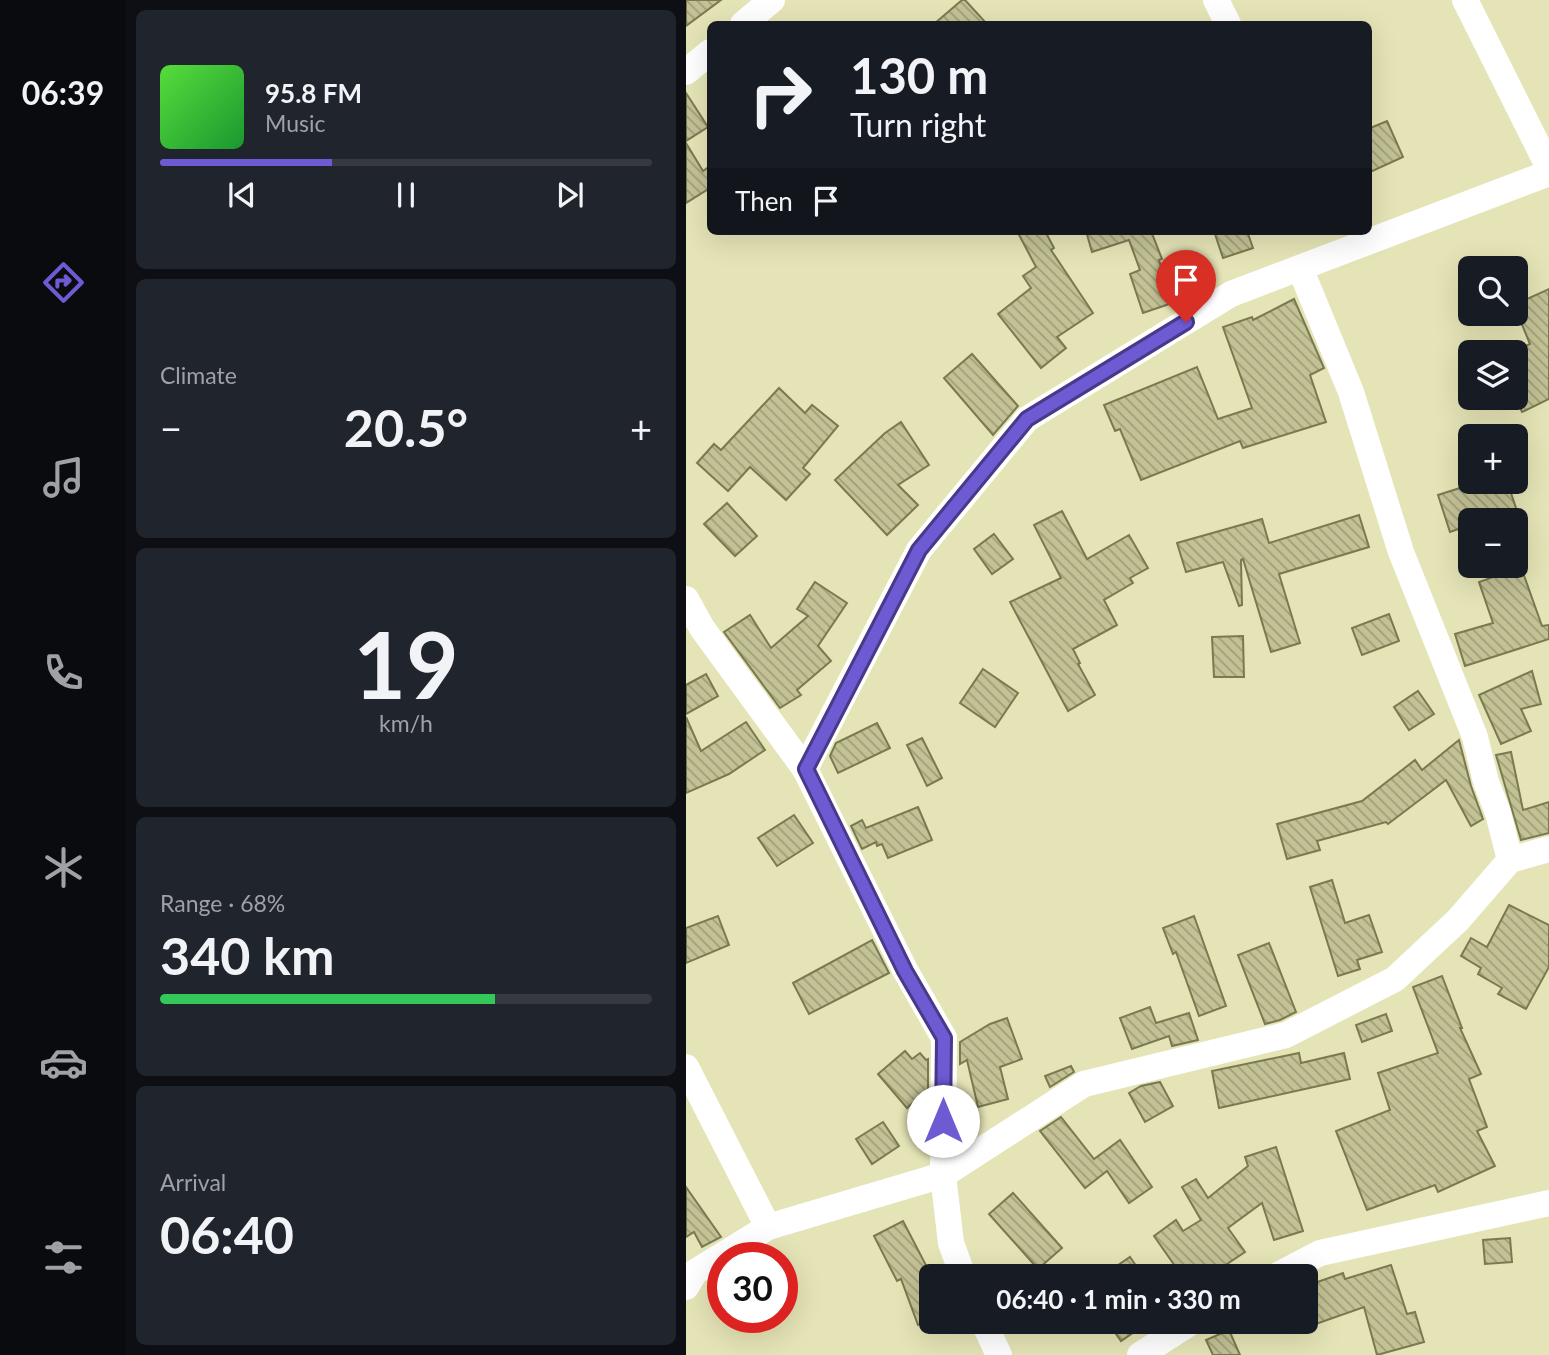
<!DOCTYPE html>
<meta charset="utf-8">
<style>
:root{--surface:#171b24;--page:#20242c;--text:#f1f3f6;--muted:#9ea1a6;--line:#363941;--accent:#6e5ad3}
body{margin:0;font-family:Lato,sans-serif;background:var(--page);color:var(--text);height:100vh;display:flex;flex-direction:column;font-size:26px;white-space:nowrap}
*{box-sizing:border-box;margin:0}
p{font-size:23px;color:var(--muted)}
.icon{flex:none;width:38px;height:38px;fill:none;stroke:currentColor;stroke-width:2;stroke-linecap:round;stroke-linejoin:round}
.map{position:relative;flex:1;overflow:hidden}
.sheet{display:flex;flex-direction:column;gap:10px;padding:10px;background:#0d0f14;width:560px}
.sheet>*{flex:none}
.banner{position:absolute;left:21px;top:21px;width:665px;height:214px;border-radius:10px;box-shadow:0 7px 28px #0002;background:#171b24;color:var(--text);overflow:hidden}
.tools{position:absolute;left:772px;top:256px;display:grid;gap:14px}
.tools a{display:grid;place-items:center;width:70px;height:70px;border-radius:10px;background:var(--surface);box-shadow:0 7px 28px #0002;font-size:35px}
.speed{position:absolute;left:21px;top:1242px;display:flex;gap:14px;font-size:35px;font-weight:700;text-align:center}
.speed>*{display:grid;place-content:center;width:91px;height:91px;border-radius:50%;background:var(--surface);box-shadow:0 7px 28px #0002;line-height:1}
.speed .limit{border:10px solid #d22;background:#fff;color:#111}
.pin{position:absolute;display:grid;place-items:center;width:60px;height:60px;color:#fff;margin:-72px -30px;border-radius:50% 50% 50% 0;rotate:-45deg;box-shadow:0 0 7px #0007}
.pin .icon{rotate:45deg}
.me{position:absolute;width:77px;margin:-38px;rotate:0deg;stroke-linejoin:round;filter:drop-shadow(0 0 5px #0008)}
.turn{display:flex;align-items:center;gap:24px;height:147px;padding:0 28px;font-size:32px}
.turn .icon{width:91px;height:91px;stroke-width:2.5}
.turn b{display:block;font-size:49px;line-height:60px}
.then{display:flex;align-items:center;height:66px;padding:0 28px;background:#0003;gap:14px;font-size:26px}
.big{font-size:52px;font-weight:700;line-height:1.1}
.sheet .widget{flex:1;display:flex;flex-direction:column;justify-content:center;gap:10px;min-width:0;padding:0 24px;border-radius:10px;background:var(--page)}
.sheet .dial{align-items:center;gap:0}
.dial b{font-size:91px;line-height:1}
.song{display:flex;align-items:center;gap:21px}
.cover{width:84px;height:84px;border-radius:10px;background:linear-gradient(135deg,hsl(110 70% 55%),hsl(130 70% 35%))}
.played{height:7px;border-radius:4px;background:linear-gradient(90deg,var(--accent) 35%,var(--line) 35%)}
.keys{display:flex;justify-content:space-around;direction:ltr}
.heat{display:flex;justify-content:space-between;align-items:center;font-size:38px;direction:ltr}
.charge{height:10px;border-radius:5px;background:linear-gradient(90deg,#34c759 68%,var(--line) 0)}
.trip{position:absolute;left:233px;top:1264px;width:399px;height:70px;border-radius:10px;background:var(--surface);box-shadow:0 7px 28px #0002;font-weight:700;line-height:70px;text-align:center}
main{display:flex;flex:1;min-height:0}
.menu{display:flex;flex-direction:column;width:126px;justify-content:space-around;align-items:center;background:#090b0e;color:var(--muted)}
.menu .icon{width:49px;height:49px}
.menu .current{color:var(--accent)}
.menu b{font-size:32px;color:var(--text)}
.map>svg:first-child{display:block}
.building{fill:url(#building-back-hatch);stroke:#7b794f;stroke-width:2}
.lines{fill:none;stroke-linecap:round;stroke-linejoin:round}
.minor{stroke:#fff;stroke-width:26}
.route-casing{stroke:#483a89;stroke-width:18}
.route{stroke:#6e5ad3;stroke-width:12}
</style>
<main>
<nav class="menu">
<b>06:39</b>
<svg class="icon current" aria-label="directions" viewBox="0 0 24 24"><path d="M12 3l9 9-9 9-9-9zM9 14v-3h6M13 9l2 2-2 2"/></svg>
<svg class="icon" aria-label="music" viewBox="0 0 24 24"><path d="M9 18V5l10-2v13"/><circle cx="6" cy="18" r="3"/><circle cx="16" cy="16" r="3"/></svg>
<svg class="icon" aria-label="phone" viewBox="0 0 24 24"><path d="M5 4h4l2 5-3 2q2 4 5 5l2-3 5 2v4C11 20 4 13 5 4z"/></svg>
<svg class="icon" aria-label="climate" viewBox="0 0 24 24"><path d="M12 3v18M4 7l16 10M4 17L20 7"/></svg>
<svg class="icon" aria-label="car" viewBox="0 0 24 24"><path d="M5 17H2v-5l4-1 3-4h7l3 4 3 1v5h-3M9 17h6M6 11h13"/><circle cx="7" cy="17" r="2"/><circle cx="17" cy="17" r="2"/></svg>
<svg class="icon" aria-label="filters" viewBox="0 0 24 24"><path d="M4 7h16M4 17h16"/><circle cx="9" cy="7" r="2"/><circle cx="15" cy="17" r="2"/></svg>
</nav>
<section class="sheet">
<div class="widget">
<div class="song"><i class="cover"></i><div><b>95.8 FM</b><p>Music</p></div></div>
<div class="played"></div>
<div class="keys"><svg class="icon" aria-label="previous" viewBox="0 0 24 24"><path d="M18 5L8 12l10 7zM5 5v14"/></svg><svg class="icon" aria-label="pause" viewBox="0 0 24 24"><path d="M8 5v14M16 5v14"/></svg><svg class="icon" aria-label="next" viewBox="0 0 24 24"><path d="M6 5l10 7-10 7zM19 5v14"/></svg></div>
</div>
<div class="widget"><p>Climate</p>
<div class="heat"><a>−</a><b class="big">20.5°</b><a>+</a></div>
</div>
<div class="widget dial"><b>19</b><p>km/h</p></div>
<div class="widget"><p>Range · 68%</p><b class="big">340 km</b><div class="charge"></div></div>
<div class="widget"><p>Arrival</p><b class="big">06:40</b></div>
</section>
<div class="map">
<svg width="863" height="1355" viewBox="0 0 863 1355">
<defs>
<pattern id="building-back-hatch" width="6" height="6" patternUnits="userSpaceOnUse" patternTransform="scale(1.75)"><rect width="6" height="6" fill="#c3c295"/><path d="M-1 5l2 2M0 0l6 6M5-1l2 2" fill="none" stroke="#9f9e79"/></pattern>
</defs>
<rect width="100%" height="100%" fill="#e5e4b6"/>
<g class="building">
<path d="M0 0H35L0 26Z"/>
<path d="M276 0H279L301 24H248Z"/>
<path d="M0 93 22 127 0 141Z"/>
<path d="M701 121 717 157 682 173V129Z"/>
<path d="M0 143 17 171 24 166V188L0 203Z"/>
<path d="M331 231H359L368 248 365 250 407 313 371 337 380 348 355 368 312 314 345 288 337 276 350 267Z"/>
<path d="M400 231H465L476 259 473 260 486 303 457 313 444 274 454 270 443 240 406 252Z"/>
<path d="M528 231H561L567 248 537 258Z"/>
<path d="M863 289V399L836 412 830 398V350L844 344 830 310V304Z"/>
<path d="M608 299 638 368 624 375 640 422 557 448 554 441 455 480 434 429 429 431 418 405 511 367 532 419 566 408 537 327 566 317 567 320Z"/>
<path d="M286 354 332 406 307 435 258 378Z"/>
<path d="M93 388 119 413 126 405 152 426 117 468 124 474 100 500 64 467 42 491 11 463 28 444 35 450Z"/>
<path d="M215 422 243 465 212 485 232 505 201 535 149 480 199 433Z"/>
<path d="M796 481H821L831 511 802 520H784V525L764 532 752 495Z"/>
<path d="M41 503 71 536 49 556 18 524Z"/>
<path d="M376 511 401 559 443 535 462 568 444 578 447 583 418 600 431 625 387 649 394 663 392 664 409 695 382 711 324 602 375 578 348 525Z"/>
<path d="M673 515 683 547 593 574 614 643 585 652 557 559 555 560 556 605 553 606 537 562 500 572 491 543 576 519 583 543Z"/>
<path d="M308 534 327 559 306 574 288 549Z"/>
<path d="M835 567 856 626 863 625V639L779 666 769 634 807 623 793 582Z"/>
<path d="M129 582 161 603 132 646 145 661 111 690 115 695 94 708 38 632 64 615 85 648 122 616 111 609Z"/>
<path d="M703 614 713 641 676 655 666 628Z"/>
<path d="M557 636 558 677H528L526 637Z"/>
<path d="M297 669 332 693 309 727 274 703Z"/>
<path d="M846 671 855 704 835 709 845 731 815 744 793 695Z"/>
<path d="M20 674 32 696 0 714V685Z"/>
<path d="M732 691 748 714 723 730 708 707Z"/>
<path d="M0 717 15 751 60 722 79 750 43 774 0 793Z"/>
<path d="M191 723 204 748 152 773 144 756 150 743Z"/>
<path d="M236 738 256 778 241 786 221 745Z"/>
<path d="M773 740 785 786 797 819 785 826 760 780 702 824 700 822 631 841 634 850 601 859 591 824 676 801 729 760 736 770Z"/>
<path d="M825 752 837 810 863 802V833L835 840 810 755Z"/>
<path d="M232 807 246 840 202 858 196 844 191 846 190 842 176 849 165 826 176 820 180 828Z"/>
<path d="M108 815 127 843 91 866 72 838Z"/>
<path d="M646 880 659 923 683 915 696 952 671 960 674 969 652 976 624 887Z"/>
<path d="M823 905 863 925V967L840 1009 812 994 816 988 792 974 795 968 775 956 785 938 801 947Z"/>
<path d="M32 916 43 945 0 963V928Z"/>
<path d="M508 916 540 1006 513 1016 490 952 487 954 477 928Z"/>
<path d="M186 940 203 973 123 1014 107 983Z"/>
<path d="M583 943 610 1012 594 1020 579 1024 552 955Z"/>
<path d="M756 976 776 1028H774L795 1074 783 1079 801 1127 791 1131 809 1166 752 1192 749 1185 681 1210 650 1131 704 1110 692 1073 752 1053 727 987Z"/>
<path d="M464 1007 470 1023 503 1013 512 1040 486 1046 483 1036 446 1049 434 1018Z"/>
<path d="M700 1014 706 1031 676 1042 670 1025Z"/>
<path d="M321 1018 336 1059 314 1067 322 1099 292 1107 281 1060 274 1064V1042L304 1024Z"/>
<path d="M219 1051 226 1059 234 1053 240 1060 242 1059V1090L221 1108 192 1074Z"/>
<path d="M613 1053 615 1063 658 1053 664 1079 533 1108 526 1071Z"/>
<path d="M385 1066 388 1072 364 1087 359 1076Z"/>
<path d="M474 1082 487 1106 459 1122 443 1093 455 1086Z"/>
<path d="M375 1117 408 1159 434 1140 466 1187 443 1203 421 1171 399 1188 354 1131Z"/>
<path d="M197 1122 213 1146 186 1164 170 1139Z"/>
<path d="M590 1147 617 1231 588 1240 576 1203 542 1228 559 1252 523 1276H496L468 1236 490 1220 497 1231 515 1220 496 1187 510 1179 522 1198 562 1166 559 1157Z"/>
<path d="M0 1187 35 1237 16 1247 8 1232 0 1237Z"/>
<path d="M327 1193 376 1248 352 1269 303 1214Z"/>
<path d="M217 1221 245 1275V1320L232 1325 215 1279 211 1281 188 1236Z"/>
<path d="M824 1238 826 1262 799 1264 797 1240Z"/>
<path d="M444 1257 457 1276H416Z"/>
<path d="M705 1265 721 1314 729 1312 738 1342 691 1355 678 1307 627 1325 620 1304V1286L657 1273 659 1279Z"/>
<path d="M421 1321H464L435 1341Z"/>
<path d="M543 1330 554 1355H527L520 1340Z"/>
</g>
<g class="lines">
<g class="minor">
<path d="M530 0 542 24"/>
<path d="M779 0 863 168"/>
<path d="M57 24 86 0"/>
<path d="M0 72 24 52"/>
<path d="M614 268 665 392 715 552 789 737 800 782 812 813 824 860"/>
<path d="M0 599 16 628 119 769 219 970 258 1038 257 1175 265 1243 277 1276"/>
<path d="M119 769 233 550 341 419 545 294 863 173"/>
<path d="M0 1067 82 1227"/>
<path d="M590 1276 634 1253 863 1203"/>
<path d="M0 1287 9 1272 82 1227 257 1175 398 1084 600 1035 709 979 772 920 824 860 863 849"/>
<path d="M297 1321 313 1355"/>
<path d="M454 1355 507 1321"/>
</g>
</g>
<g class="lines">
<g class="route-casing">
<path id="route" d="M257 1121 258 1038 219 971 120 769 233 550 341 419 500 322"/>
</g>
<use href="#route" class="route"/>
</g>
</svg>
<div class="tools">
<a><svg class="icon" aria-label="search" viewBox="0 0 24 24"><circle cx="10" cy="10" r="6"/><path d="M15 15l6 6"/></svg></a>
<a><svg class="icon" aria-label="layers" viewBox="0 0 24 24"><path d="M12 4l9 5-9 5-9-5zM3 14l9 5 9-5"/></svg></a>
<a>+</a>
<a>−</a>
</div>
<div class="speed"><div class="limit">30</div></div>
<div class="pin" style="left:500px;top:322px;background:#d93025"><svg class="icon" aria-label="arrive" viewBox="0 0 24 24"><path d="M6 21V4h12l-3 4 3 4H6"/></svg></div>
<svg class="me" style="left:257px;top:1121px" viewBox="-20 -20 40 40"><circle r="19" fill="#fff"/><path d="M0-13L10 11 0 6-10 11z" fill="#6e5ad3"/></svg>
<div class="trip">06:40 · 1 min · 330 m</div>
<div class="banner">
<div class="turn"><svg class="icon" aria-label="right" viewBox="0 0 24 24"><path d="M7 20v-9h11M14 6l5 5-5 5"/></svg><div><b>130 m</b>Turn right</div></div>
<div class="then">Then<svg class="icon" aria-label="arrive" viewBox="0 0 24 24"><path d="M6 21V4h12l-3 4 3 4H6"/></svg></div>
</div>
</div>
</main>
